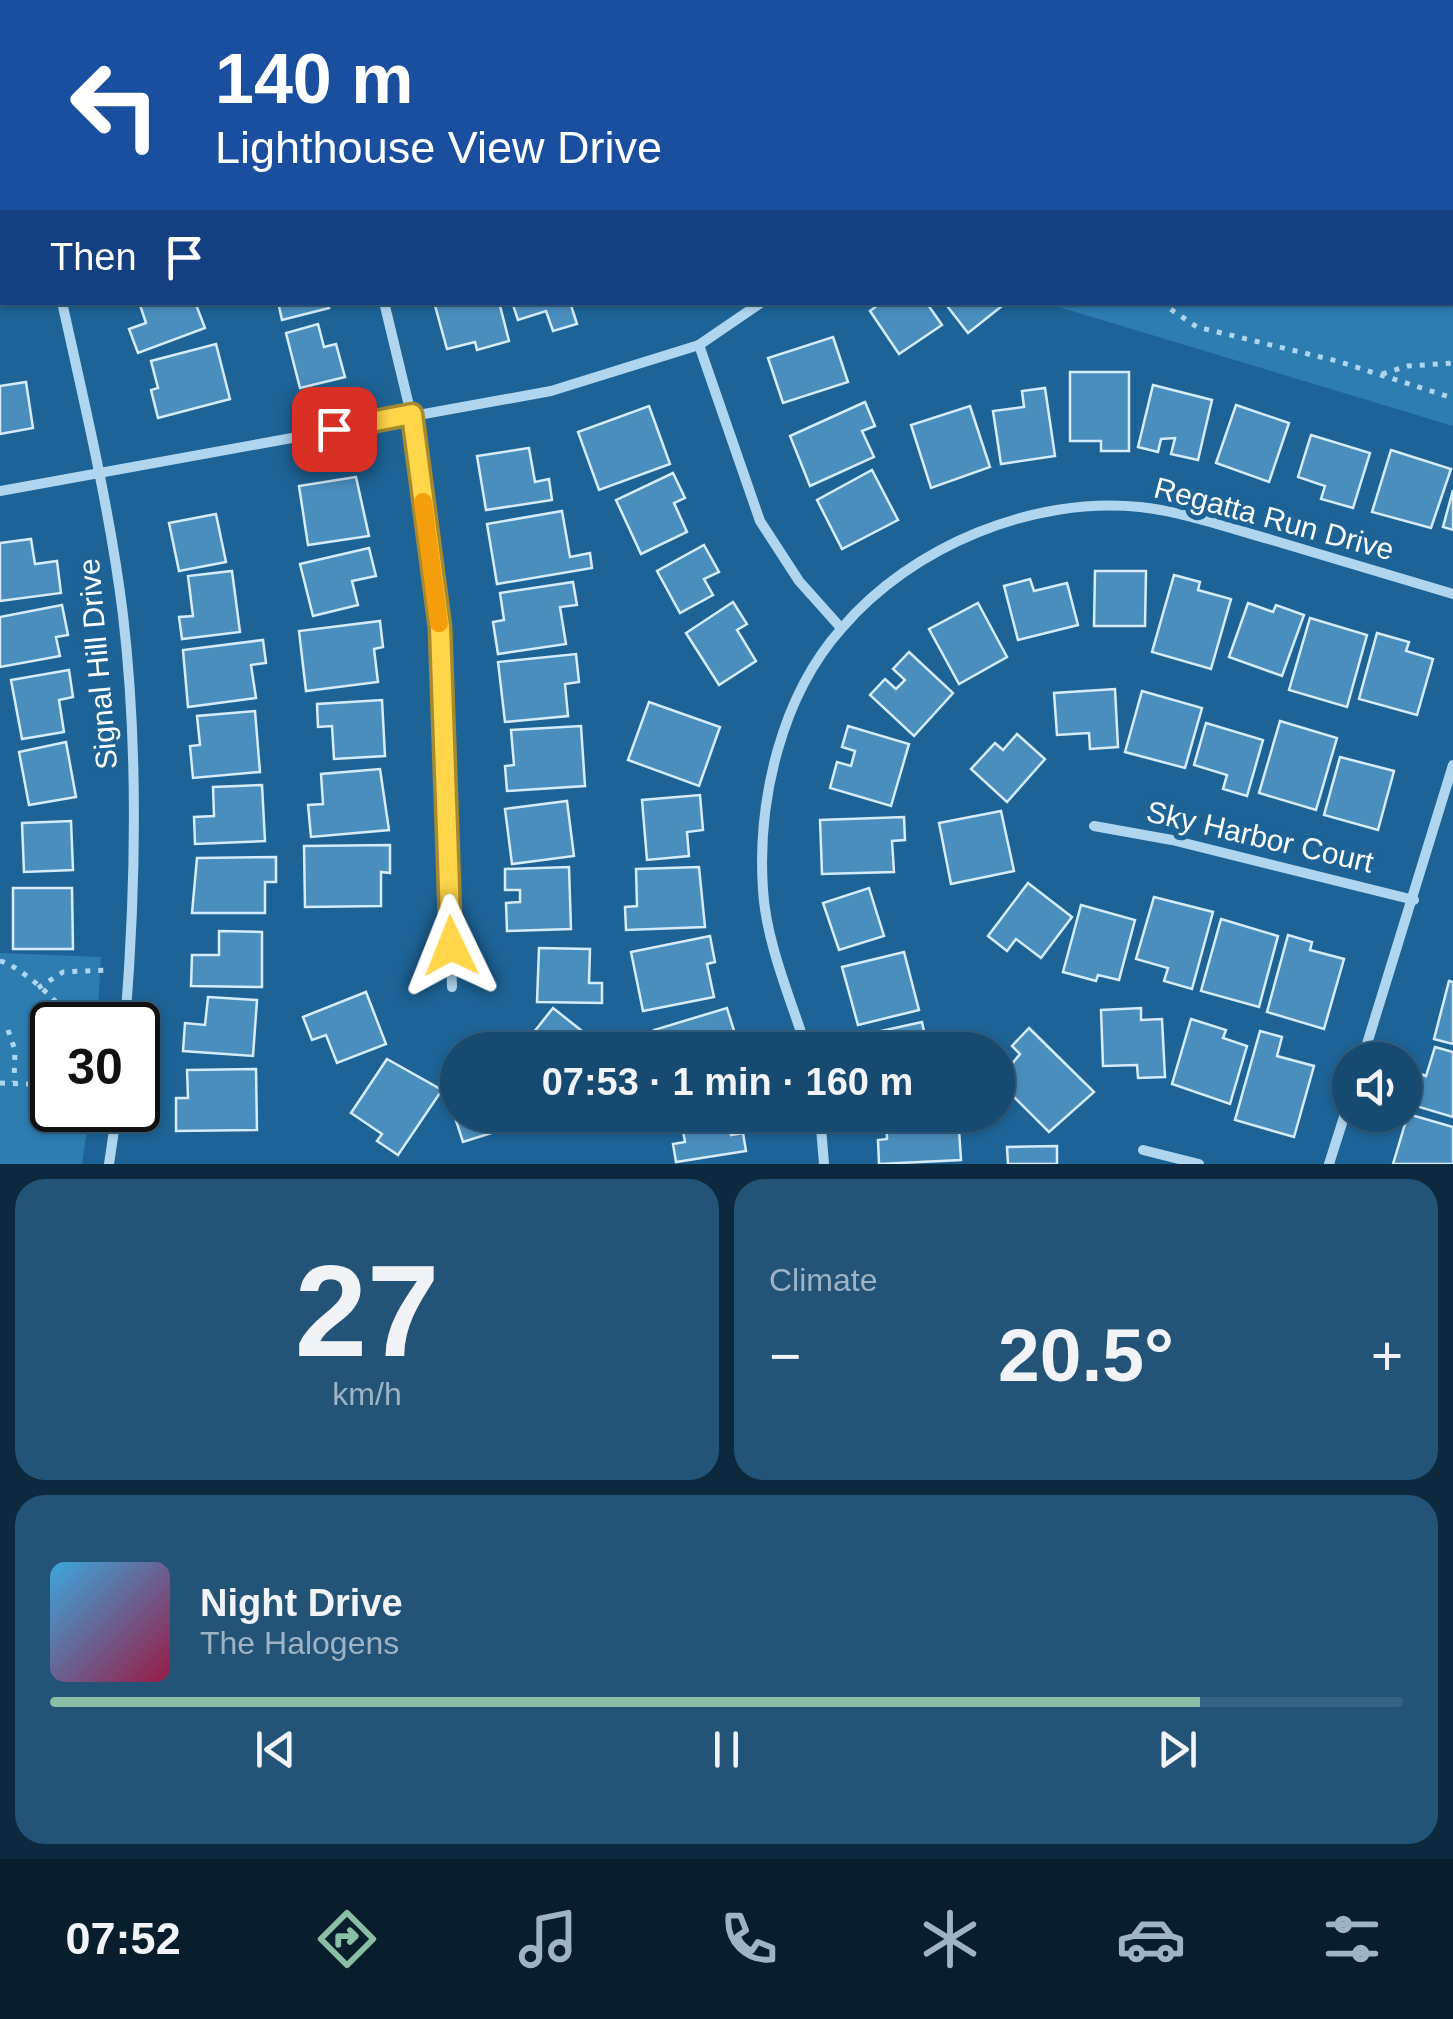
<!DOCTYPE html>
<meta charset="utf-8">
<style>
:root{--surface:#164a70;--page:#235478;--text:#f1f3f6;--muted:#9eb3c3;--line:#356283;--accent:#8abfa5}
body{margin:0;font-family:Arial,sans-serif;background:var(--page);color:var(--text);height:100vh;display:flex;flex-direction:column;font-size:38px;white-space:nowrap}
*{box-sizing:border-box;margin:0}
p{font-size:32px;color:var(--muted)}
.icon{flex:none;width:55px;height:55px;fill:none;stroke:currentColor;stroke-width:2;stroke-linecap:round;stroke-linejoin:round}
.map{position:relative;height:1164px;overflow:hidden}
.details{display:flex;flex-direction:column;gap:15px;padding:15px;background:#0c293e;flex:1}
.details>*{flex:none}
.hud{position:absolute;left:0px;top:0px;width:1455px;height:305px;box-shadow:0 2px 8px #0004,0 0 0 2px var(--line);background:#1a4fa0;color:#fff;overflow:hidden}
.fabs{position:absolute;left:1332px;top:1042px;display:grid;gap:20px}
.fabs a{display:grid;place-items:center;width:90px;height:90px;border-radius:50%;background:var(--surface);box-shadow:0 2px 8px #0004,0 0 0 2px var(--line);font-size:50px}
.speed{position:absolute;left:30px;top:1002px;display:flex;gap:20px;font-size:50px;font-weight:700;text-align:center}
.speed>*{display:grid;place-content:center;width:130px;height:130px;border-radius:50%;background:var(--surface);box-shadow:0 2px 8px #0004,0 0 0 2px var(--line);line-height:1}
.speed .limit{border:5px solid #111;border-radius:15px;background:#fff;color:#111}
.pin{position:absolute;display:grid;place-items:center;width:85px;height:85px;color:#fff;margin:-42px;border-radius:20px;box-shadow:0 5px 15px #0006}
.me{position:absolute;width:110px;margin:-55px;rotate:358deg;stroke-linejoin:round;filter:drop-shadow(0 0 8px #0008)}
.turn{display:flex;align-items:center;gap:35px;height:210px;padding:0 50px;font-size:45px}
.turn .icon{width:130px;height:130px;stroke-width:2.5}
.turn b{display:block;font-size:70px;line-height:85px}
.then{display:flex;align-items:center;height:95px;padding:0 50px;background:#0003;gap:20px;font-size:38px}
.big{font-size:75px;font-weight:700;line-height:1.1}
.details .widget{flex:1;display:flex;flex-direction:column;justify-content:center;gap:15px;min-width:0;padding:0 35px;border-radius:30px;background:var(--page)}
.details .dial{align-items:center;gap:0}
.dial b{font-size:130px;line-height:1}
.song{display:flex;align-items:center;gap:30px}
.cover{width:120px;height:120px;border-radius:15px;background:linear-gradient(135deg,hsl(200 70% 55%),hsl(340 70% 35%))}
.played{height:10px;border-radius:5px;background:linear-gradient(90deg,var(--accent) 85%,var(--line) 85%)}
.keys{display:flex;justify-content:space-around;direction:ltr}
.heat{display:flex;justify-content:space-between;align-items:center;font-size:55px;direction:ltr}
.details .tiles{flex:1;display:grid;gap:15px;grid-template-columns:1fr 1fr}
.widget:last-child{grid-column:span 2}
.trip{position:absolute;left:440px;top:1032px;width:575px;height:100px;border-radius:50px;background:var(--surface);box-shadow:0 2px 8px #0004,0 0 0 2px var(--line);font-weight:700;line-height:100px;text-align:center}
.tab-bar{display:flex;height:160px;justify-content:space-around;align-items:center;background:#091e2d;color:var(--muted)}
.tab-bar .icon{width:70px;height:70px}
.tab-bar .selected{color:var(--accent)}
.tab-bar b{font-size:45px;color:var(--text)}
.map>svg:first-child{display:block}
.green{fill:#2d7db1}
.building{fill:#4a8ebe;stroke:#d6ecfb;stroke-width:2.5}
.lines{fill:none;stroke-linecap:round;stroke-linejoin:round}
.path{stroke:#b0d6ef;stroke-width:5;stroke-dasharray:5 8;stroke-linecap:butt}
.minor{stroke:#b0d6ef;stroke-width:10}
.route-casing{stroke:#a68a30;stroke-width:25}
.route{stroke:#ffd54a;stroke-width:18}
.slow{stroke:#f59e0b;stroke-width:18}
.labels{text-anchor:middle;stroke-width:10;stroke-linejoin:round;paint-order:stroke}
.street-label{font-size:30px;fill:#fff;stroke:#1d6396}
</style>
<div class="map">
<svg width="1453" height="1164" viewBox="0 0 1453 1164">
<rect width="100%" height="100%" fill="#1d6396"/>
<g class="green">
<path d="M1304 0H1453V426L1049 304 1452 302V2Z"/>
<path d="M0 953 101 957 97 1025H52V1110H90L82 1164H0Z"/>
</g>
<g class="building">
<path d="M182 0H232L233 2H176Z"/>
<path d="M365 0H428L429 2H366Z"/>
<path d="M942 0H1017L1019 2H945Z"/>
<path d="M139 302H195L205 328 138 353 129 329 146 323Z"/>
<path d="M278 302H327L329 308 282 320Z"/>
<path d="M434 302H499L509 341 477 350 475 342 447 349Z"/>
<path d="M512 302H570L577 324 553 331 546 311 518 320Z"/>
<path d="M882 302H926L942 325 899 354 870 311Z"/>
<path d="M944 302H1007L968 333Z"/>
<path d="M318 324 324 347 336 344 345 377 300 388 286 333Z"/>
<path d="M833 337 848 382 783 403 768 358Z"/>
<path d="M216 344 230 399 158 418 151 390 158 388 151 361Z"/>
<path d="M1070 372H1129V451H1101V441H1070Z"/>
<path d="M26 382 33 428 0 434V386Z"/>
<path d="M1153 385 1212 400 1198 460 1171 454 1175 438 1161 439 1158 452 1138 447Z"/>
<path d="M1045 388 1055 456 1001 464 993 411 1024 407 1022 391Z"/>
<path d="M865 402 875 426 862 431 874 457 810 486 790 436Z"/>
<path d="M1236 405 1289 423 1269 482 1216 463Z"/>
<path d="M649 406 670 464 599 490 578 432Z"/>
<path d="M970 406 990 467 931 488 911 425Z"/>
<path d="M1311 435 1370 453 1353 508 1321 499 1325 486 1298 477Z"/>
<path d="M529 448 535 482 549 479 552 500 486 510 477 456Z"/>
<path d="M1391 450 1451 469 1431 528 1372 512Z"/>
<path d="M872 470 898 520 842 549 817 500Z"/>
<path d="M673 473 685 498 674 503 687 532 641 554 616 500Z"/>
<path d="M356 477 369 536 308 545 299 486Z"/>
<path d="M1453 490V530L1443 527Z"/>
<path d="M562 511 570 557 590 553 592 568 497 584 487 524Z"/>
<path d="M216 514 226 562 179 571 169 523Z"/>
<path d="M31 539 35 564 57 561 61 593 0 601V543Z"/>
<path d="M704 545 719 572 704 579 713 595 680 613 657 571Z"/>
<path d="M369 548 376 576 352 581 358 605 313 616 300 564Z"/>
<path d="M232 571 240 632 182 639 179 617 193 616 188 576Z"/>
<path d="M1095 571H1146L1145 626H1094Z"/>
<path d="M1174 575 1200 582 1198 590 1231 599 1211 669 1152 652Z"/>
<path d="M1030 579 1034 591 1067 583 1078 625 1018 640 1004 586Z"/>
<path d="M573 582 577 605 560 607 566 644 498 654 493 622 504 620 500 593Z"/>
<path d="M733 602 747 624 737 630 756 661 719 685 686 633Z"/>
<path d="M978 603 1007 657 959 684 929 629Z"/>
<path d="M1248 603 1273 612 1276 605 1304 615 1282 676 1229 657Z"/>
<path d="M62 605 68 635 56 637 60 656 0 667V617Z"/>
<path d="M1310 618 1367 635 1347 707 1289 690Z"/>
<path d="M380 621 383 647 374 649 378 682 306 691 299 631Z"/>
<path d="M1377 633 1409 642 1406 651 1433 659 1417 715 1359 699Z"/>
<path d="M263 640 266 663 251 665 256 698 188 707 183 650Z"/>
<path d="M909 652 953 693 914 736 870 695 885 679 896 689 905 680 893 669Z"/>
<path d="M576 654 579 682 565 684 568 716 505 722 498 662Z"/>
<path d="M69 670 73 697 59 700 64 732 22 739 11 680Z"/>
<path d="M1115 689 1118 747 1090 749 1089 733 1057 735 1054 693Z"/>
<path d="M1142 691 1202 708 1185 768 1125 752Z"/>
<path d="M382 700 385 756 334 759 332 726 318 727 317 704Z"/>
<path d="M649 702 720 727 699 786 628 760Z"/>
<path d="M255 711 260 772 193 778 190 746 200 745 197 716Z"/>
<path d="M1280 721 1337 738 1316 810 1259 793Z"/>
<path d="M1206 723 1263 740 1247 796 1223 789 1227 775 1194 765Z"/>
<path d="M581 726 585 786 507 791 505 766 514 765 511 730Z"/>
<path d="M848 726 909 744 891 806 830 788 837 762 851 766 855 751 842 747Z"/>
<path d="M1017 734 1045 759 1007 802 971 769 995 743 1003 750Z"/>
<path d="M66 742 76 797 29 805 19 752Z"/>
<path d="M1340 757 1394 771 1378 830 1324 815Z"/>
<path d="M380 769 389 830 311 837 308 805 323 804 321 774Z"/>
<path d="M262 785 265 841 195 844 194 817 214 816 213 787Z"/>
<path d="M700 795 703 830 687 832 689 856 647 860 642 800Z"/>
<path d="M567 801 574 856 512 864 505 809Z"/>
<path d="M1001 811 1014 871 951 884 939 823Z"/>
<path d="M904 817 905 840 892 841 894 872 822 874 820 820Z"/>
<path d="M71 821 73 870 24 872 22 823Z"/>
<path d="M390 845V873L381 872V906L305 907 304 846Z"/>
<path d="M276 857V882H265V913H192L197 858Z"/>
<path d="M569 867 571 929 507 931 506 903 520 902V890H505V869Z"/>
<path d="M699 867 705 927 626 930 625 907 637 906 636 869Z"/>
<path d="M1028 883 1072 917 1041 958 1016 939 1007 951 988 936Z"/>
<path d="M13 888H72L73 949H13Z"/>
<path d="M869 888 884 936 839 950 823 903Z"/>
<path d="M1154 897 1213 912 1192 989 1164 981 1168 968 1136 959Z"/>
<path d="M1081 905 1135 920 1119 980 1098 975 1096 981 1063 972Z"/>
<path d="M1221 919 1278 936 1259 1007 1201 991Z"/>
<path d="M219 931 262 932V987L191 986 192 955H219Z"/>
<path d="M1288 935 1312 942 1310 950 1344 959 1324 1029 1267 1012Z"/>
<path d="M710 936 715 962 707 964 714 997 643 1011 631 952Z"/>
<path d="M539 948 590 949 589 983H602V1003L537 1002Z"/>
<path d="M904 952 919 1010 858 1025 842 967Z"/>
<path d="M1449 981 1453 982V1044L1434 1039Z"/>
<path d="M366 992 386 1044 337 1063 326 1035 312 1040 303 1017Z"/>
<path d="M208 997 257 1000 253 1056 183 1051 185 1023 205 1025Z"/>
<path d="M553 1008 606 1050H512L525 1034 530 1037Z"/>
<path d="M727 1008 740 1050H660L654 1030Z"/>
<path d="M1141 1008V1020L1162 1019 1165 1077 1138 1078 1137 1065 1103 1066 1101 1010Z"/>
<path d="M1191 1019 1226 1030 1223 1038 1247 1046 1230 1104 1172 1084Z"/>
<path d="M922 1022 925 1036 938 1033 942 1050H867L863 1035Z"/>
<path d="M1029 1028 1094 1092 1049 1132 998 1081 1020 1054 1012 1046Z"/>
<path d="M1260 1031 1282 1037 1277 1056 1314 1066 1294 1137 1235 1120Z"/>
<path d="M1435 1047 1453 1052V1117L1409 1104 1418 1073 1426 1076Z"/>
<path d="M387 1059 442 1090 398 1155 377 1141 382 1134 351 1113Z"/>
<path d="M256 1069 257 1130 176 1131V1098H188L187 1070Z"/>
<path d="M458 1084V1115H517L520 1124 463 1142 445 1087Z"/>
<path d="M1408 1114 1453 1127V1164H1393Z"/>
<path d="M680 1115H749L728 1120 731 1135 743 1133 746 1151 676 1162 673 1144 685 1142Z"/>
<path d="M886 1115H958L961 1160 879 1164 878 1140 887 1139Z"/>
<path d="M1057 1146V1164H1008L1007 1147Z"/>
</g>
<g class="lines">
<g class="path">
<path d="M1324 2 1325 0"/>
<path d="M1364 2 1366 0"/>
<path d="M1452 72H1453"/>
<path d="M1160 302 1197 327 1337 361 1453 398"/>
<path d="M1382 374 1408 366 1453 363"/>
<path d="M0 961C20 965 65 1007 74 1025"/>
<path d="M38 988 63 972 107 970"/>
<path d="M8 1030 15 1050 14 1082"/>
<path d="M0 1083 52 1085"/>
</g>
<g class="minor">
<path d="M292 0 293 2"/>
<path d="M1102 2 1103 0"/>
<path d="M0 110 2 116"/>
<path d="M0 135 2 134"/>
<path d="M62 302C85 406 110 510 123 615 139 752 136 889 125 1025"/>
<path d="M384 302 411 414 440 627 452 987"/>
<path d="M699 345 760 521 799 581 841 628"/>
<path d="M0 491 551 391 699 345 762 302"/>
<path d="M1094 826 1172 840 1414 900"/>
<path d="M807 1050C791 1000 766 942 763 890 757 801 781 696 842 628 912 546 1033 496 1140 507 1185 512 1229 528 1272 540 1332 558 1393 576 1453 594"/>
<path d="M1362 1060 1453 765"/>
<path d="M820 1115 824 1164"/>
<path d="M1143 1150 1199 1164"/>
<path d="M109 1164 117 1110"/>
<path d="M1329 1164 1350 1098"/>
</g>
</g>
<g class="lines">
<g class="route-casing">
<path id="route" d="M334 429 412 414 440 627 451 946"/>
</g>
<use href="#route" class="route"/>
<path class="slow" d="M423 502 439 623"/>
</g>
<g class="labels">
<g class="street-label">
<text transform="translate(1274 519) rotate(15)" y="10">Regatta Run Drive</text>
<text transform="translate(98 664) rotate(-95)" y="10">Signal Hill Drive</text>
<text transform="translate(1260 837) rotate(13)" y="10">Sky Harbor Court</text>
</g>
</g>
</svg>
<div class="fabs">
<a><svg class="icon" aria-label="sound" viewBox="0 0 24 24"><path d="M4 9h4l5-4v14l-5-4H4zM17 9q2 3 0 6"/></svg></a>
</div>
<div class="speed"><div class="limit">30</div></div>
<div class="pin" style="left:334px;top:429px;background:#d93025"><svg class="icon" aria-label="arrive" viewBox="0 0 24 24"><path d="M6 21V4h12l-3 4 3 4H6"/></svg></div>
<svg class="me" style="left:451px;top:946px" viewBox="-20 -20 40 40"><path d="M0-17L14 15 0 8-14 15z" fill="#ffd54a" stroke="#fff" stroke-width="4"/></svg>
<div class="trip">07:53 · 1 min · 160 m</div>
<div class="hud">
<div class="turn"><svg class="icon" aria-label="left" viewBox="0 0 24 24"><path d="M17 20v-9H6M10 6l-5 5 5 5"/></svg><div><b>140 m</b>Lighthouse View Drive</div></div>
<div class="then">Then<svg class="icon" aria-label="arrive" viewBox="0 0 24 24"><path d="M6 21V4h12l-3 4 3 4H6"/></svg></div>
</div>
</div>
<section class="details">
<div class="tiles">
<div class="widget dial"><b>27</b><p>km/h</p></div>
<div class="widget"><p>Climate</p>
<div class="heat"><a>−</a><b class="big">20.5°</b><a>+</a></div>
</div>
<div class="widget">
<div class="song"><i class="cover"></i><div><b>Night Drive</b><p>The Halogens</p></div></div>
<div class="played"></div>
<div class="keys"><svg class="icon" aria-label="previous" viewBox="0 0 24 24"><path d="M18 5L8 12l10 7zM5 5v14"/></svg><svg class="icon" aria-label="pause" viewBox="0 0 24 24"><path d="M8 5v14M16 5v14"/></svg><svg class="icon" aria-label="next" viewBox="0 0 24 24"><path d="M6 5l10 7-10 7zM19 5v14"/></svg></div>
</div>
</div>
</section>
<nav class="tab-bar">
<b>07:52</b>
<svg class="icon selected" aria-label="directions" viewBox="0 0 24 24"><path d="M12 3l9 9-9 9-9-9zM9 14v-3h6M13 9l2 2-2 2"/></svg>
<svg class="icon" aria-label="music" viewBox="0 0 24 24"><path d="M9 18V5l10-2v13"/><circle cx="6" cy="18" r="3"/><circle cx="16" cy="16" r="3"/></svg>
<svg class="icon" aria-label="phone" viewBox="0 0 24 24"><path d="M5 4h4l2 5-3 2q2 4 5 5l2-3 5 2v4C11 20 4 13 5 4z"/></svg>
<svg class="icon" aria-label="climate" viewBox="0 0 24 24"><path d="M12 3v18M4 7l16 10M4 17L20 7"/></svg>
<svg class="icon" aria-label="car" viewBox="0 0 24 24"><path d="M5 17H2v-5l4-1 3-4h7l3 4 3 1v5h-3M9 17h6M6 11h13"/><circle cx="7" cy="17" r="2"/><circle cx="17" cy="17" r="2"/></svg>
<svg class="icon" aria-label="filters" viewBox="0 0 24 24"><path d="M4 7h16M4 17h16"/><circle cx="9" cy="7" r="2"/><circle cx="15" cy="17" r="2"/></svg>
</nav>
